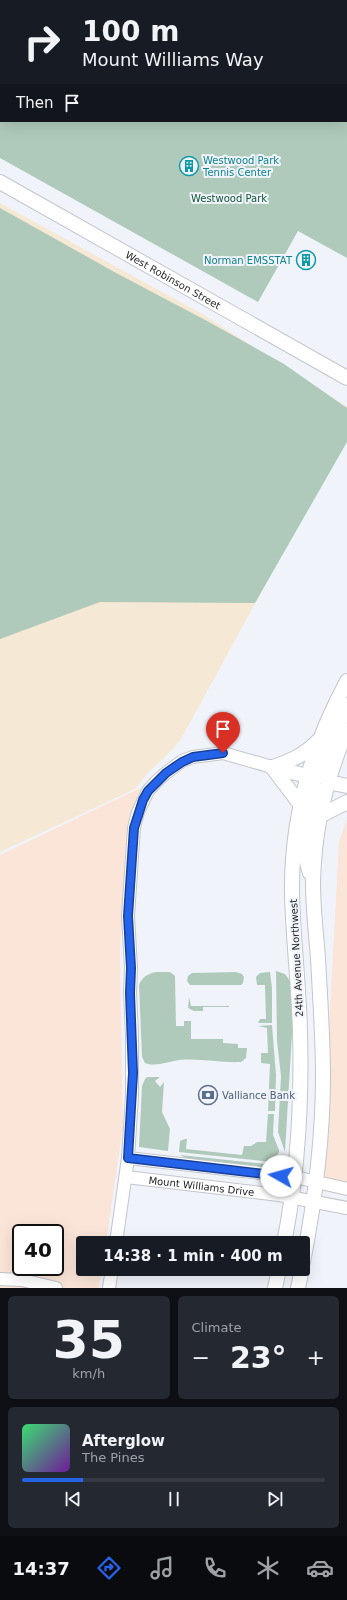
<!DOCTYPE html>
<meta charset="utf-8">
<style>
:root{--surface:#171b24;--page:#242831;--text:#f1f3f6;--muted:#9ea1a6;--line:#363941;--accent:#2563eb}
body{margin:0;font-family:"DejaVu Sans",sans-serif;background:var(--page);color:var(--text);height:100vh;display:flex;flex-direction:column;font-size:15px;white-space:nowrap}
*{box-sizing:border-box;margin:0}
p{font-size:13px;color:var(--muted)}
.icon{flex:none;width:22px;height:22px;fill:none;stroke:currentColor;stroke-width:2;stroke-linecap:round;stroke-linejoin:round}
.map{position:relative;height:1288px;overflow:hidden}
.side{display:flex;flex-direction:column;gap:8px;padding:8px;background:#0d0f14;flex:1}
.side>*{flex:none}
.hud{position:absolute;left:0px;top:0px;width:347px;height:122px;box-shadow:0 4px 16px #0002;background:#171b24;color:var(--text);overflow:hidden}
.speed{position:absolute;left:12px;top:1224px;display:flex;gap:8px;font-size:20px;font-weight:700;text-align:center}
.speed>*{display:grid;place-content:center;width:52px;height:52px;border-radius:50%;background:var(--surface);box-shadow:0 4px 16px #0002;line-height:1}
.speed .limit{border:2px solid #111;border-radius:6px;background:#fff;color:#111}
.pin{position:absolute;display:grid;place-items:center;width:34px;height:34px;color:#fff;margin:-41px -17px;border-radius:50% 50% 50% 0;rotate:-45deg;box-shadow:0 0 4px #0007}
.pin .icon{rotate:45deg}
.me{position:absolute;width:44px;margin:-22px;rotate:277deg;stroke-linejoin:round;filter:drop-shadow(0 0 3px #0008)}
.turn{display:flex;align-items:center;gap:14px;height:84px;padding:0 16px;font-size:18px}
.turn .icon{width:52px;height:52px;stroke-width:2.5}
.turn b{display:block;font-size:28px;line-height:34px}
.then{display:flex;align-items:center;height:38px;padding:0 16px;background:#0003;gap:8px;font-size:15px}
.big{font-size:30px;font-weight:700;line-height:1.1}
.side .tile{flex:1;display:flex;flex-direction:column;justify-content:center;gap:6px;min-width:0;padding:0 14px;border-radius:6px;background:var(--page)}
.side .dial{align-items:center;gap:0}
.dial b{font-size:52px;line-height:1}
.song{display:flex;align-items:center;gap:12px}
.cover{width:48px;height:48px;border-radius:6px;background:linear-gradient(135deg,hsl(140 70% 55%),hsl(280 70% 35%))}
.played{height:4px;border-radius:2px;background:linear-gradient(90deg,var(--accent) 20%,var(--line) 20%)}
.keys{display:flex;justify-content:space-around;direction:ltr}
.heat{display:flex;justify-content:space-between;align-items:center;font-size:22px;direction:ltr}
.side .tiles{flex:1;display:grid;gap:8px;grid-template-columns:1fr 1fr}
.tile:last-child{grid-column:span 2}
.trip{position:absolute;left:76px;top:1236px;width:234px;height:40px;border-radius:4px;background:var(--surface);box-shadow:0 4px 16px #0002;font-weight:700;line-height:40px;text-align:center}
.tabs{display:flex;height:64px;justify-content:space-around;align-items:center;background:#090b0e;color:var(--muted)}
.tabs .icon{width:28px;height:28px}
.tabs .selected{color:var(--accent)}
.tabs b{font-size:18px;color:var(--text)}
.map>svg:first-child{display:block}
.commercial{fill:#fbe5d8;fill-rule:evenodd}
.education{fill:#f5e8d4}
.green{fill:#afcaba;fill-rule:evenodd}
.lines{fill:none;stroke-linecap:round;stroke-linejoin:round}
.tertiary-casing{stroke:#c2c6cc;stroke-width:14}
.secondary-casing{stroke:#c2c6cc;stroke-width:16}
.tertiary{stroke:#fff;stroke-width:12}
.secondary{stroke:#fff;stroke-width:14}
.route-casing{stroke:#184099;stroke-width:10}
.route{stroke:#2563eb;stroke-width:7}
.labels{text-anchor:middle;stroke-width:4;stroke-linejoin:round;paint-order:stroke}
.culture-label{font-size:10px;fill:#0d838f;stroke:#f0f4fa;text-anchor:start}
.park-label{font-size:10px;fill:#0f5435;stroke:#f0f4fa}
.street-label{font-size:10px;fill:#232527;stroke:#f0f4fa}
.service-label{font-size:10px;fill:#4e5e75;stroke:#f0f4fa;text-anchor:start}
</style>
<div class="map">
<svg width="347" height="1288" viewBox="0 0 347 1288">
<rect width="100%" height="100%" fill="#f0f4fa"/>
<g class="commercial">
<path d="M138 789 142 790 131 817 124 876 120 953 123 1127 106 1243H83V1269H102L99 1288H0V855ZM21 1233H55V1267H21Z"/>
<path d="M347 819V1183L321 1177 339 841Z"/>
</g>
<path class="education" d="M0 203 204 315 347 407V436L181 739 174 748 147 774 135 789 0 852Z"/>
<g class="green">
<path d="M0 0H347V258L298 231 258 302 0 158ZM1 1H346V121H1Z"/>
<path d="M0 208 118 274 207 321 284 364 347 408V442L255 603 100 602 0 639Z"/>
<path d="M276 971 285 974 290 981 293 1016 285 1152 278 1132 281 1076 277 1041Z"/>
<path d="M156 972H170L175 976 176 1026H184V1021H191V1039H223V1043L238 1044V1048H247L246 1058 241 1062C220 1063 200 1058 179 1060 167 1062 156 1067 145 1063L142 1057 139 985C142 977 147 974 156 972Z"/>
<path d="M236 972 242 974 244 977 243 983 241 985H190L187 981 188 976 192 973Z"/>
<path d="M270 972 272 988V1023H258L260 1019H266L265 985H257L256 977 260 973Z"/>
<path d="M189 997 191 1006H229V1007H203V1011H194L188 1008Z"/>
<path d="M272 1025 276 1075 275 1111H268L270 1064 261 1063V1053H268L267 1028 258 1026Z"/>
<path d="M147 1077H160L155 1081 160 1087 164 1082 162 1112 170 1129 168 1151 139 1147 142 1086 145 1079Z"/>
<path d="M268 1114H274L273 1135 279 1150V1152L273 1162 179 1152 180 1141 185 1139H187L186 1149 242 1155 244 1146H251L257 1142H266Z"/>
<path d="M180 1155 274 1165C255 1171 207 1161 186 1158Z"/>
</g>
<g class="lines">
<g class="tertiary-casing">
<g id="tertiary">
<path d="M128 1158 295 1177 347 1189"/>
<path id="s1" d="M126 1177 279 1195 347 1208"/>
<path d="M116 1243 128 1158 132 1096V1035L130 993 131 968 128 916 134 828 138 812 148 791 157 781 166 773 182 761 193 757 223 753 272 767"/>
<path d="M0 1279 22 1280 56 1288"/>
<path d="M109 1288 112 1269"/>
</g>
</g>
<g class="secondary-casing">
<g id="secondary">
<path id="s2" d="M0 182 347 378"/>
<path d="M347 705 323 760 322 772 328 782 347 786"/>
<path d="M272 767 307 776 313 781 314 789 304 852 310 873"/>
<path d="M272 767 300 804"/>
<path d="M273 767C292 760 303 756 318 741"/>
<path d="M320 816 347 802"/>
<path d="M284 1243C298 1173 302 1103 300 1032 299 985 293 939 292 893 291 818 312 746 347 681"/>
<path d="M303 1262C315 1201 323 1138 323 1076 323 1037 320 997 318 958 316 933 313 908 313 883 314 831 326 778 347 730"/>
<path d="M275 1288 279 1269"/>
<path d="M298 1288 302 1269"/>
</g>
</g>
<use href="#tertiary" class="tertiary"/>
<use href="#secondary" class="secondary"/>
</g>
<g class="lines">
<g class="route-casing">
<path id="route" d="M223 753 193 757 182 762 166 773 148 791 143 800 134 828 128 916 131 968 130 993 133 1073 128 1158 281 1176"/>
</g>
<use href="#route" class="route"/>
</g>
<defs>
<g id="building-ring" transform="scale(1)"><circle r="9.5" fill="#f0f4fa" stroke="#0f9aa8" stroke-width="1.5"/><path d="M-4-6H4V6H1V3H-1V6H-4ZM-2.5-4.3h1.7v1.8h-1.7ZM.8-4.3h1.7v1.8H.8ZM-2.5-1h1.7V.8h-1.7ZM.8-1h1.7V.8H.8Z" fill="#0f9aa8"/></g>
<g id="bank-ring" transform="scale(1)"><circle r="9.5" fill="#f0f4fa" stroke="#5c6f8a" stroke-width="1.5"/><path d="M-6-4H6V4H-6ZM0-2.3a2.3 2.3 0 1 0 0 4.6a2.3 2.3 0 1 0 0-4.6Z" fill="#5c6f8a"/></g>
</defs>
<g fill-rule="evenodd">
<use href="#building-ring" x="189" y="166"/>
<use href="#building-ring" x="306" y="260"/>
<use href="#bank-ring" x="208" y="1095"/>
</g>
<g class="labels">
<g class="culture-label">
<text x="203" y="164">Westwood Park<tspan x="203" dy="12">Tennis Center</tspan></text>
<text x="292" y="264" text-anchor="end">Norman EMSSTAT</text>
</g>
<g class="park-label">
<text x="229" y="202">Westwood Park</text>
</g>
<g class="street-label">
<text dy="4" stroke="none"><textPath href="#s2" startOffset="199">West Robinson Street</textPath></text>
<text transform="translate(296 958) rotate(-93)" y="4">24th Avenue Northwest</text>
<text dy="4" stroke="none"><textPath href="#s1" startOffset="76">Mount Williams Drive</textPath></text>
</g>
<g class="service-label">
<text x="222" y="1099">Valliance Bank</text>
</g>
</g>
</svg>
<div class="speed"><div class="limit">40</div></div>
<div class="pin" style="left:223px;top:753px;background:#d93025"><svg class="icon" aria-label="arrive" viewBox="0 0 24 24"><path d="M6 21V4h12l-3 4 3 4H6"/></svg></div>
<svg class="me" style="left:281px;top:1176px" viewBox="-20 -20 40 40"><circle r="19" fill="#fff"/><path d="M0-13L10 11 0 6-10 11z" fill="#2563eb"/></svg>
<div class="trip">14:38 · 1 min · 400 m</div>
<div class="hud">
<div class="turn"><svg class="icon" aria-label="right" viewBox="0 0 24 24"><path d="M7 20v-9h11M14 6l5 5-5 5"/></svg><div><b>100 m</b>Mount Williams Way</div></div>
<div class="then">Then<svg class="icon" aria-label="arrive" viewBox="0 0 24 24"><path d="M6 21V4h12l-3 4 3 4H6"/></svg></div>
</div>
</div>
<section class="side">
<div class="tiles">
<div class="tile dial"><b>35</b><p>km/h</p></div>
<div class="tile"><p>Climate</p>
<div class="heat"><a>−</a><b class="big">23°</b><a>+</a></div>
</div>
<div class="tile">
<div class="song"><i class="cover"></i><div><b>Afterglow</b><p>The Pines</p></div></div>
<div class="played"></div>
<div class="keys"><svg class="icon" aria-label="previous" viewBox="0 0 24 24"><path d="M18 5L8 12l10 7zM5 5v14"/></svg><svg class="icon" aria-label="pause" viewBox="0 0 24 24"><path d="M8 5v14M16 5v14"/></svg><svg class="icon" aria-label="next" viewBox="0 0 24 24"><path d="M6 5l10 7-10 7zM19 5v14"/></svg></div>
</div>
</div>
</section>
<nav class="tabs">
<b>14:37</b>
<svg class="icon selected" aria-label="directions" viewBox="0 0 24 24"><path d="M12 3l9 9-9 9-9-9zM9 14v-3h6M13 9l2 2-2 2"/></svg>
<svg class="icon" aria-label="music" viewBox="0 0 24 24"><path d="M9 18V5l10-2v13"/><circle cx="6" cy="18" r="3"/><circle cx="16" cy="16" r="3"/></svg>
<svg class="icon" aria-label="phone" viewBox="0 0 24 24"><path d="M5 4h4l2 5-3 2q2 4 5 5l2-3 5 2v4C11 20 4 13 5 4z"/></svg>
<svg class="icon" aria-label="climate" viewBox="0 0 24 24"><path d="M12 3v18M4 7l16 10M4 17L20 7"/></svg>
<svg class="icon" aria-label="car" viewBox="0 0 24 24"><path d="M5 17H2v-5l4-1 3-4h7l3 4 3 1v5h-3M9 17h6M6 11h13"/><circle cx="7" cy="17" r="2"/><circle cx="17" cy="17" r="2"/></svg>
</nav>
